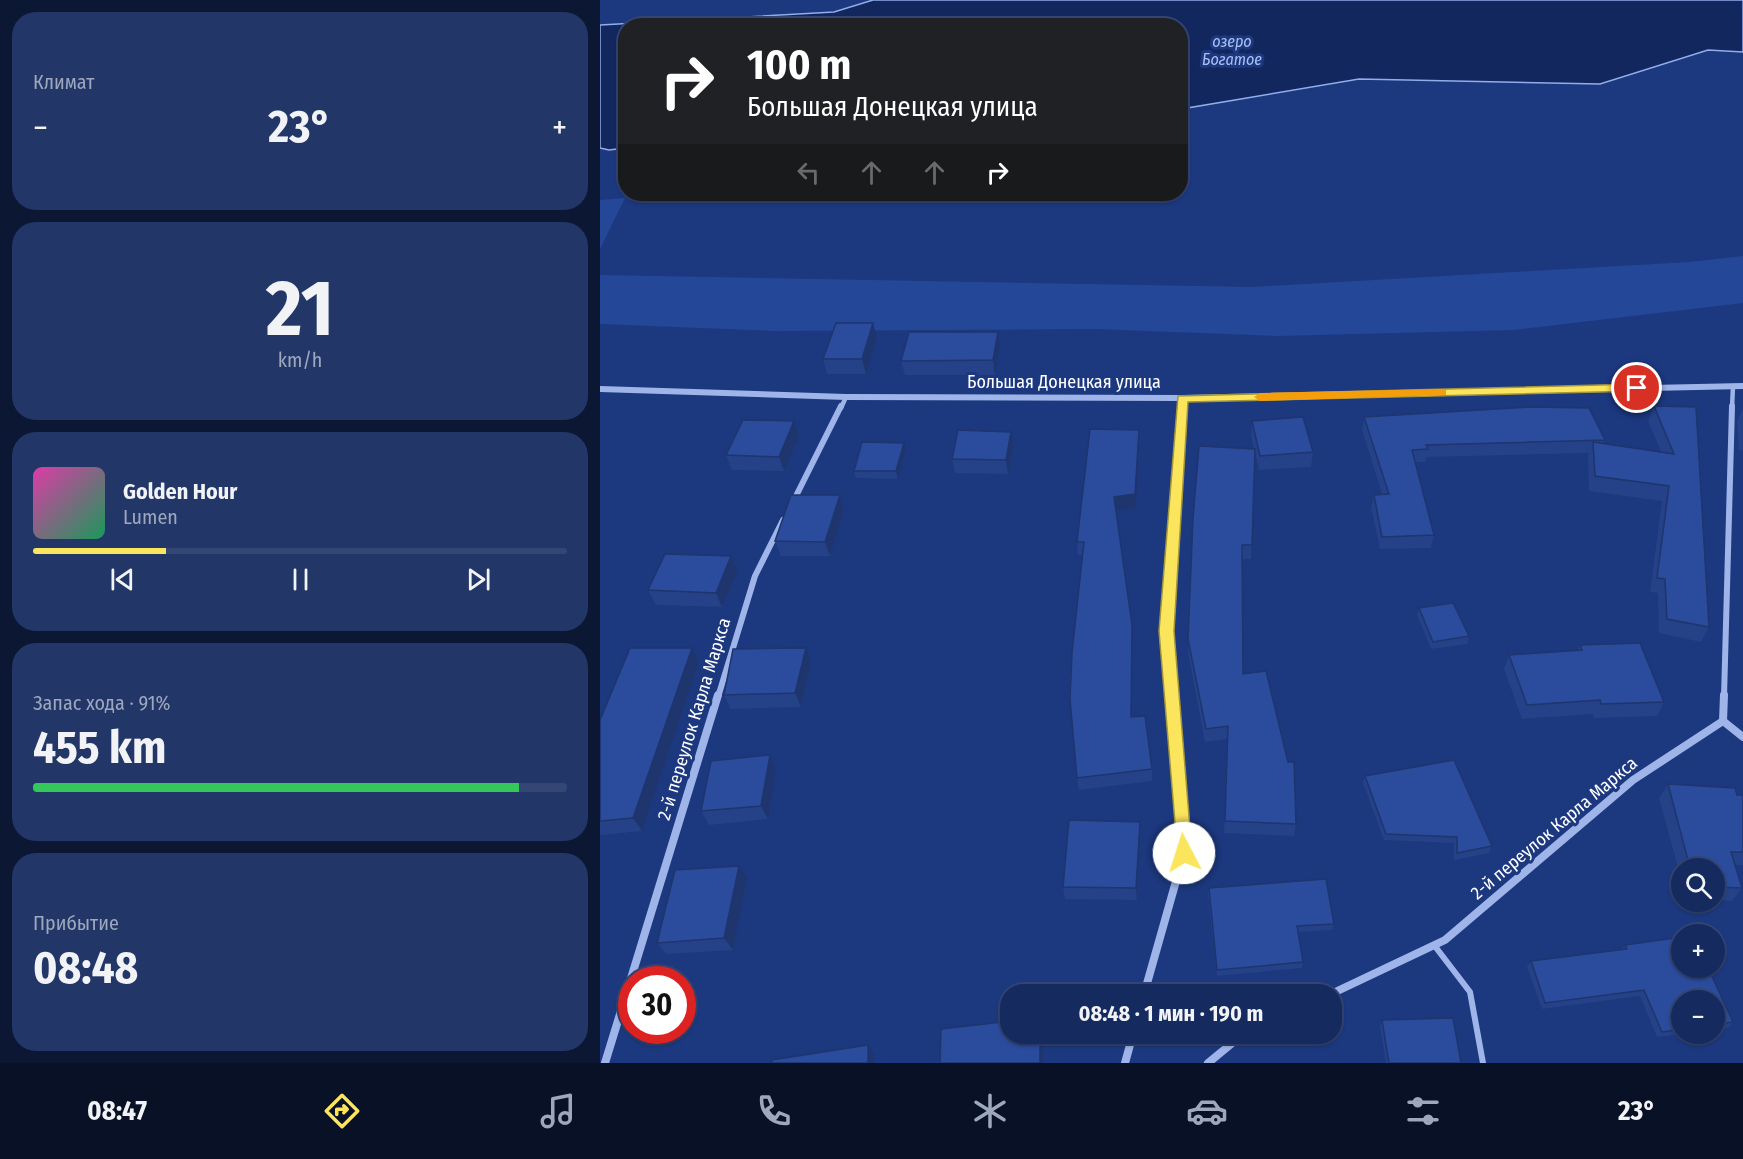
<!DOCTYPE html>
<html lang="ru">
<meta charset="utf-8">
<style>
:root{--surface:#152a5f;--page:#223668;--text:#f1f3f6;--muted:#9da7bd;--line:#344674;--accent:#fae55c}
body{margin:0;font-family:"Fira Sans Condensed",sans-serif;background:var(--page);color:var(--text);height:100vh;display:flex;flex-direction:column;font-size:22px;white-space:nowrap}
*{box-sizing:border-box;margin:0}
p{font-size:20px;color:var(--muted)}
.icon{flex:none;width:33px;height:33px;fill:none;stroke:currentColor;stroke-width:2;stroke-linecap:round;stroke-linejoin:round}
.map{position:relative;flex:1;overflow:hidden}
.details{display:flex;flex-direction:column;gap:12px;padding:12px;background:#0c1734;width:600px}
.details>*{flex:none}
.hud{position:absolute;left:18px;top:18px;width:570px;height:183px;border-radius:24px;box-shadow:0 2px 4px #0004,0 0 0 2px var(--line);background:#202124;color:#fff;overflow:hidden}
.controls{position:absolute;left:1071px;top:858px;display:grid;gap:12px}
.controls a{display:grid;place-items:center;width:54px;height:54px;border-radius:50%;background:var(--surface);box-shadow:0 2px 4px #0004,0 0 0 2px var(--line);font-size:30px}
.speed{position:absolute;left:18px;top:966px;display:flex;gap:12px;font-size:30px;font-weight:700;text-align:center}
.speed>*{display:grid;place-content:center;width:78px;height:78px;border-radius:50%;background:var(--surface);box-shadow:0 2px 4px #0004,0 0 0 2px var(--line);line-height:1}
.speed .limit{border:9px solid #d22;background:#fff;color:#111}
.pin{position:absolute;display:grid;place-items:center;width:51px;height:51px;color:#fff;margin:-26px;border:3px solid #fff;border-radius:50%;box-shadow:0 2px 6px #0007}
.me{position:absolute;width:66px;margin:-33px;rotate:355deg;stroke-linejoin:round;filter:drop-shadow(0 0 4px #0008)}
.turn{display:flex;align-items:center;gap:21px;height:126px;padding:0 30px;font-size:27px}
.turn .icon{width:78px;height:78px;stroke-width:2.5}
.turn b{display:block;font-size:42px;line-height:51px}
.lanes{display:flex;align-items:center;height:57px;padding:0 30px;background:#0003;justify-content:center;gap:30px;direction:ltr}
.lanes .off{opacity:.35}
.big{font-size:45px;font-weight:700;line-height:1.1}
.details .card{flex:1;display:flex;flex-direction:column;justify-content:center;gap:9px;min-width:0;padding:0 21px;border-radius:24px;background:var(--page)}
.details .dial{align-items:center;gap:0}
.dial b{font-size:78px;line-height:1}
.song{display:flex;align-items:center;gap:18px}
.cover{width:72px;height:72px;border-radius:9px;background:linear-gradient(135deg,hsl(320 70% 55%),hsl(150 70% 35%))}
.played{height:6px;border-radius:3px;background:linear-gradient(90deg,var(--accent) 25%,var(--line) 25%)}
.keys{display:flex;justify-content:space-around;direction:ltr}
.heat{display:flex;justify-content:space-between;align-items:center;font-size:33px;direction:ltr}
.charge{height:9px;border-radius:4px;background:linear-gradient(90deg,#34c759 91%,var(--line) 0)}
.trip{position:absolute;left:400px;top:984px;width:342px;height:60px;border-radius:24px;background:var(--surface);box-shadow:0 2px 4px #0004,0 0 0 2px var(--line);font-weight:700;line-height:60px;text-align:center}
.tab-bar{display:flex;height:96px;justify-content:space-around;align-items:center;background:#081126;color:var(--muted)}
.tab-bar .icon{width:42px;height:42px}
.tab-bar .active{color:var(--accent)}
.tab-bar b{font-size:27px;color:var(--text)}
main{display:flex;flex:1;min-height:0}
.map>svg:first-child{display:block}
.green{fill:#254798}
.water{fill:#12275e;stroke:#92adeb;stroke-width:1.5}
.lines{fill:none;stroke-linecap:round;stroke-linejoin:round}
.service{stroke:#9fb5e9;stroke-width:6}
.minor-far2{stroke:#9fb5e9;stroke-width:4.5}
.minor-far1{stroke:#9fb5e9;stroke-width:6}
.minor{stroke:#9fb5e9;stroke-width:8}
.tertiary{fill:#9fb5e9;fill-rule:evenodd}
.wall{fill:#254187}
.shaded-wall{fill:#1e356e}
.building{fill:#2b4c9d;stroke:#1e356e;stroke-width:1.5}
.route{fill:#fae55c;stroke:#a2953c;stroke-width:1.5}
.slow{fill:#f59e0b}
.labels{text-anchor:middle;stroke-width:6;stroke-linejoin:round;paint-order:stroke}
.far-water-label{font-size:16px;font-style:italic;fill:#aabff1;stroke:#1c387f}
.street-label{font-size:18px;fill:#fff;stroke:#1c387f}
</style>
<main>
<section class="details">
<div class="card"><p>Климат</p>
<div class="heat"><a>−</a><b class="big">23°</b><a>+</a></div>
</div>
<div class="card dial"><b>21</b><p>km/h</p></div>
<div class="card">
<div class="song"><i class="cover"></i><div><b>Golden Hour</b><p>Lumen</p></div></div>
<div class="played"></div>
<div class="keys"><svg class="icon" aria-label="previous" viewBox="0 0 24 24"><path d="M18 5L8 12l10 7zM5 5v14"/></svg><svg class="icon" aria-label="pause" viewBox="0 0 24 24"><path d="M8 5v14M16 5v14"/></svg><svg class="icon" aria-label="next" viewBox="0 0 24 24"><path d="M6 5l10 7-10 7zM19 5v14"/></svg></div>
</div>
<div class="card"><p>Запас хода · 91%</p><b class="big">455 km</b><div class="charge"></div></div>
<div class="card"><p>Прибытие</p><b class="big">08:48</b></div>
</section>
<div class="map">
<svg width="1143" height="1063" viewBox="0 0 1143 1063">
<rect width="100%" height="100%" fill="#1c387f"/>
<g class="green">
<path d="M25 198 0 249V200Z"/>
<path d="M1143 256V303L913 330 679 336 495 329 175 331 0 324V275L652 287 1089 262Z"/>
</g>
<path class="water" d="M273 0H1143V52L1108 50 1000 84 759 79 581 109 580 26H26L25 148 9 150 0 148V25L234 12Z"/>
<g class="lines">
<path class="service" d="M834 945 870 992 883 1063"/>
<g class="minor-far2">
<path d="M241 408 246 397"/>
<path d="M581 408 582 398"/>
<path d="M1132 408 1133 386"/>
</g>
<g class="minor-far1">
<path d="M194 500 241 406"/>
<path d="M118 697 155 576 183 520"/>
<path d="M571 697 566 631 581 406"/>
<path d="M1124 697 1132 406"/>
</g>
<g class="minor">
<path d="M1123 721 1124 695"/>
<path d="M1123 721 1143 737"/>
<path d="M544 994 584 853 571 695"/>
<path d="M731 994 845 940 1033 780 1123 721"/>
<path d="M5 1063 118 695"/>
<path d="M525 1063 533 1034"/>
<path d="M608 1063 636 1040 650 1034"/>
</g>
<path class="tertiary" d="M1143 383V389L582 401 246 400 0 392V386L246 394 582 395Z"/>
</g>
<g class="wall">
<path d="M277 337 266 374H227L223 359Z"/>
<path d="M400 347 395 375H305L301 361Z"/>
<path d="M1054 406 1096 407 1109 627 1101 642 1059 633 1058 593 1050 592 1062 501 989 491 988 456 989 453 826 457 825 462H815L834 535 831 548 780 549 771 507 774 495 782 494 762 430 764 417 1005 440 1003 443 1061 452 1048 421Z"/>
<path d="M1143 408V450H1139L1137 421Z"/>
<path d="M652 421 713 452 711 467 659 470 655 453 651 559H642L643 674 696 824 694 836 624 833 627 739 605 742 588 652 593 519 654 449 651 435Z"/>
<path d="M539 430V443L536 508 516 511 532 638V717L552 769V781L479 790 477 778 482 555H478L477 542Z"/>
<path d="M411 432 414 446 408 474 355 473 352 459Z"/>
<path d="M199 436 184 471 132 470 126 455Z"/>
<path d="M306 450 298 479 256 478 254 471Z"/>
<path d="M240 495 244 510 230 556H181L175 541Z"/>
<path d="M131 556 138 571 122 607 56 605 48 590Z"/>
<path d="M819 608 869 636 867 644 831 649 817 615Z"/>
<path d="M980 645 1064 702 1057 716 994 718 993 714 922 719 904 669 909 655 977 650Z"/>
<path d="M99 662 42 831 0 835V720Z"/>
<path d="M211 662 201 707 131 709 124 695Z"/>
<path d="M170 755 176 769 168 819 109 825 101 811Z"/>
<path d="M765 776 892 846 889 853 854 860V843L784 840 763 783Z"/>
<path d="M1068 784 1143 795V865H1135L1142 888 1132 901 1114 900V868H1082V882L1059 798Z"/>
<path d="M540 822V834L537 900 465 899 463 887Z"/>
<path d="M147 878 133 950 66 954 57 943Z"/>
<path d="M609 888 734 924 732 930 698 932 703 962 702 968 617 976 608 895Z"/>
<path d="M1082 937V968H1108L1133 1022 1128 1028 1114 1029V1000H1082V1034H1085L1057 1037 1040 996 942 1009 927 967 931 961 1022 949 1025 945Z"/>
<path d="M782 1020 861 1063H786L780 1026Z"/>
</g>
<g class="shaded-wall">
<path d="M273 323 277 337 266 374 262 359Z"/>
<path d="M398 332 400 347 395 375 393 360Z"/>
<path d="M194 421 199 436 184 471 179 457Z"/>
<path d="M539 430V443L536 508 515 511 514 497Z"/>
<path d="M411 432 414 446 408 474 406 460Z"/>
<path d="M304 443 306 450 298 479 296 471Z"/>
<path d="M240 495 244 510 230 556 225 542Z"/>
<path d="M131 556 138 571 122 607 116 593Z"/>
<path d="M532 625V730L531 717Z"/>
<path d="M92 648 99 662 42 831 33 818Z"/>
<path d="M206 648 211 662 201 707 195 693Z"/>
<path d="M170 755 176 769 168 819 161 806Z"/>
<path d="M540 822V834L537 900 536 888Z"/>
<path d="M139 866 147 878 133 950 124 938Z"/>
<path d="M440 1034H442L443 1063H440Z"/>
<path d="M268 1045 274 1055V1063H268Z"/>
</g>
<g class="building">
<path d="M236 323H273L262 359H223Z"/>
<path d="M309 332H398L393 360 301 361Z"/>
<path d="M1054 406 1096 407 1109 627 1067 619 1065 579 1057 578 1069 486 995 476 993 442 1074 454Z"/>
<path d="M931 407 989 408 1005 440 826 445 828 449 812 450 834 535 782 537 774 495 789 494 764 417Z"/>
<path d="M703 417 713 452 660 456 652 421Z"/>
<path d="M143 420 194 421 179 457 126 455Z"/>
<path d="M490 429 539 430 535 494 514 497 532 625 531 717 545 716 552 769 477 778 470 699 472 653 484 542H477Z"/>
<path d="M358 430 411 432 406 460 352 459Z"/>
<path d="M262 442 304 443 296 471H254Z"/>
<path d="M599 446 655 449 652 545H642L643 674 666 671 688 762H694L696 824 625 821 628 726 606 729 588 639 593 519Z"/>
<path d="M191 495H240L225 542 175 541Z"/>
<path d="M65 554 131 556 116 593 48 590Z"/>
<path d="M853 603 869 636 833 642 819 608Z"/>
<path d="M1040 643 1064 702 1001 704 1000 700 927 705 909 655 982 650 980 645Z"/>
<path d="M30 648H92L33 818 0 821V720Z"/>
<path d="M206 648 195 693 124 695 133 649Z"/>
<path d="M170 755 161 806 101 811 111 761Z"/>
<path d="M854 760 892 846 857 853V837L786 834 765 776Z"/>
<path d="M1068 784 1135 788 1137 795H1143V852H1131L1142 888 1114 887V868H1090Z"/>
<path d="M469 820 540 822 536 888 463 887Z"/>
<path d="M139 866 124 938 57 943 75 870Z"/>
<path d="M726 879 734 924 697 926 703 962 617 970 609 888Z"/>
<path d="M1082 937V968H1108L1133 1022 1114 1025V1000H1082V1029L1062 1032 1044 990 945 1003 931 961 1027 949 1025 945Z"/>
<path d="M853 1018 861 1063H789L782 1020Z"/>
<path d="M411 1021V1034H440V1063H340L341 1029Z"/>
<path d="M268 1045V1063H171L172 1060Z"/>
</g>
<path class="route" d="M1037 384 1041 385V391L588 402 574 631 592 853 590 859 584 861 578 859 559 631 578 396Z"/>
<path class="slow" d="M842 389 846 390V395L660 401 654 397 660 393Z"/>
<g class="labels">
<g class="far-water-label">
<text x="632" y="47">озеро<tspan x="632" dy="18">Богатое</tspan></text>
</g>
<g class="street-label">
<text x="464" y="388">Большая Донецкая улица</text>
<text transform="translate(94 719) rotate(-73)" y="6">2-й переулок Карла Маркса</text>
<text transform="translate(954 828) rotate(-40)" y="6">2-й переулок Карла Маркса</text>
</g>
</g>
</svg>
<div class="controls">
<a><svg class="icon" aria-label="search" viewBox="0 0 24 24"><circle cx="10" cy="10" r="6"/><path d="M15 15l6 6"/></svg></a>
<a>+</a>
<a>−</a>
</div>
<div class="speed"><div class="limit">30</div></div>
<div class="pin" style="left:1037px;top:388px;background:#d93025"><svg class="icon" aria-label="arrive" viewBox="0 0 24 24"><path d="M6 21V4h12l-3 4 3 4H6"/></svg></div>
<svg class="me" style="left:584px;top:853px" viewBox="-20 -20 40 40"><circle r="19" fill="#fff"/><path d="M0-13L10 11 0 6-10 11z" fill="#fae55c"/></svg>
<div class="trip">08:48 · 1 мин · 190 m</div>
<div class="hud">
<div class="turn"><svg class="icon" aria-label="right" viewBox="0 0 24 24"><path d="M7 20v-9h11M14 6l5 5-5 5"/></svg><div><b>100 m</b>Большая Донецкая улица</div></div>
<div class="lanes"><svg class="icon off" aria-label="left" viewBox="0 0 24 24"><path d="M17 20v-9H6M10 6l-5 5 5 5"/></svg><svg class="icon off" aria-label="ahead" viewBox="0 0 24 24"><path d="M12 20V5M6 11l6-6 6 6"/></svg><svg class="icon off" aria-label="ahead" viewBox="0 0 24 24"><path d="M12 20V5M6 11l6-6 6 6"/></svg><svg class="icon" aria-label="right" viewBox="0 0 24 24"><path d="M7 20v-9h11M14 6l5 5-5 5"/></svg></div>
</div>
</div>
</main>
<nav class="tab-bar">
<b>08:47</b>
<svg class="icon active" aria-label="directions" viewBox="0 0 24 24"><path d="M12 3l9 9-9 9-9-9zM9 14v-3h6M13 9l2 2-2 2"/></svg>
<svg class="icon" aria-label="music" viewBox="0 0 24 24"><path d="M9 18V5l10-2v13"/><circle cx="6" cy="18" r="3"/><circle cx="16" cy="16" r="3"/></svg>
<svg class="icon" aria-label="phone" viewBox="0 0 24 24"><path d="M5 4h4l2 5-3 2q2 4 5 5l2-3 5 2v4C11 20 4 13 5 4z"/></svg>
<svg class="icon" aria-label="climate" viewBox="0 0 24 24"><path d="M12 3v18M4 7l16 10M4 17L20 7"/></svg>
<svg class="icon" aria-label="car" viewBox="0 0 24 24"><path d="M5 17H2v-5l4-1 3-4h7l3 4 3 1v5h-3M9 17h6M6 11h13"/><circle cx="7" cy="17" r="2"/><circle cx="17" cy="17" r="2"/></svg>
<svg class="icon" aria-label="filters" viewBox="0 0 24 24"><path d="M4 7h16M4 17h16"/><circle cx="9" cy="7" r="2"/><circle cx="15" cy="17" r="2"/></svg>
<b>23°</b>
</nav>
